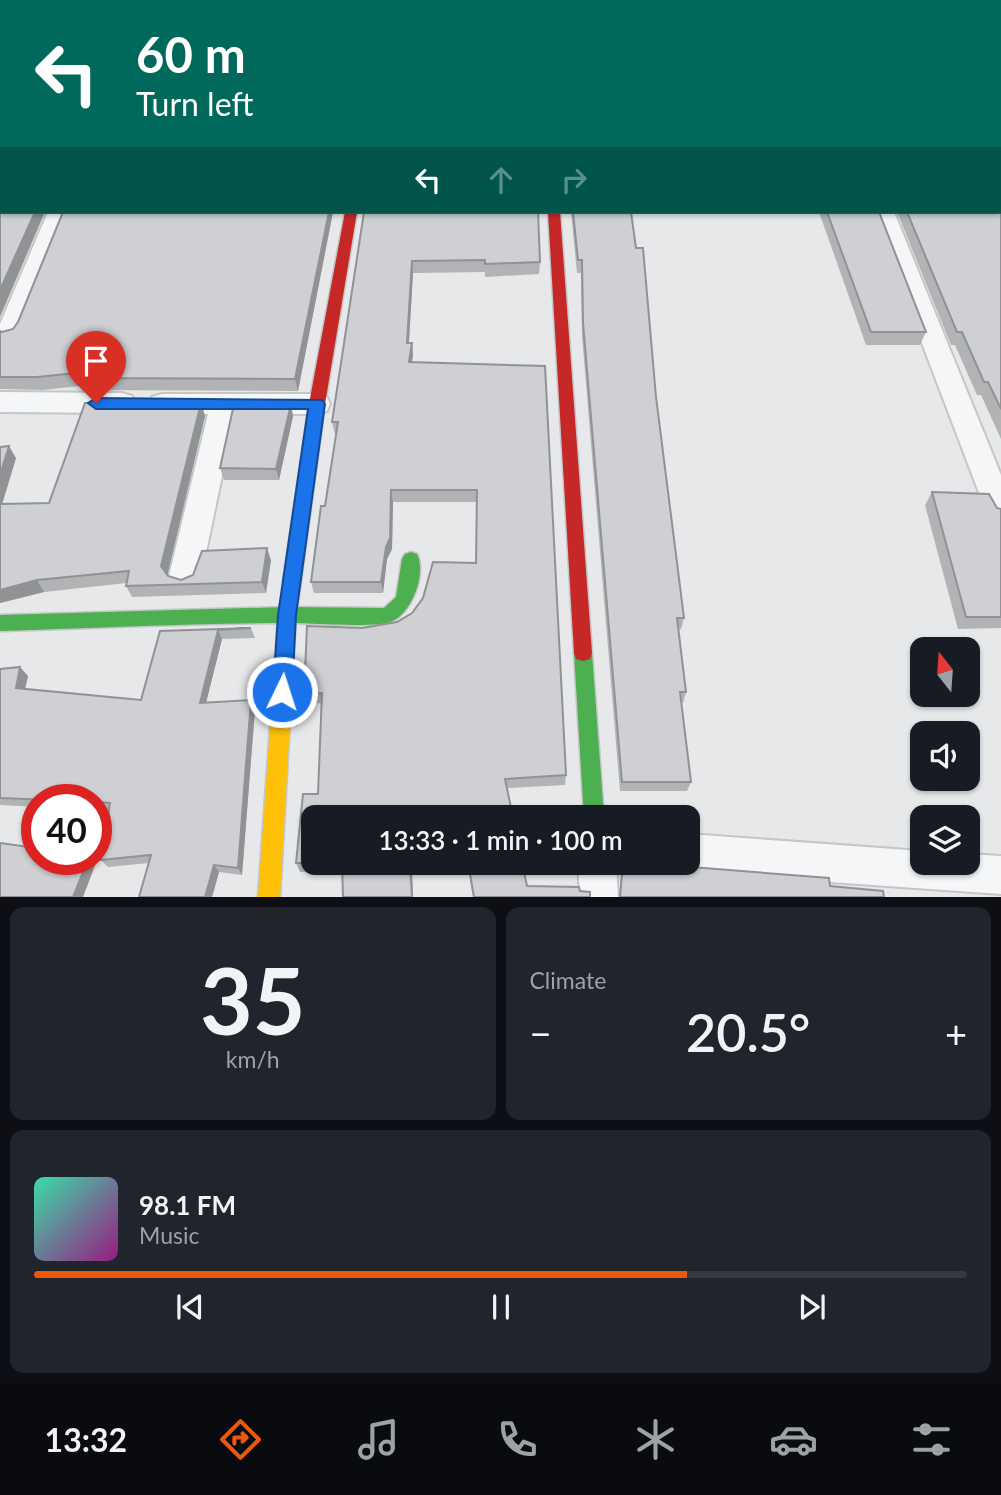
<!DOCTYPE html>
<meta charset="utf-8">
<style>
:root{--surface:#171b24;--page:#20242c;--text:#f1f3f6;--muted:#9ea1a6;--line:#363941;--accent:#ea580c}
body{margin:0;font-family:Lato,sans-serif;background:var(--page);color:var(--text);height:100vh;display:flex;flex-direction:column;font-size:26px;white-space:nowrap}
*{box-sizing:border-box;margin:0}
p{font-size:23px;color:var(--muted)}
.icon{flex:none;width:38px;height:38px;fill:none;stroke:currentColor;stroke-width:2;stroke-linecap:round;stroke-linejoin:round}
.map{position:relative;height:897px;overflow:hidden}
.panel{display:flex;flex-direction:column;gap:10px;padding:10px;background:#0d0f14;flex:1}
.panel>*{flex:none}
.hud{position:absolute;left:0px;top:0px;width:1001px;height:214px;box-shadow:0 2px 5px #0004;background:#00695c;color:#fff;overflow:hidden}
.needle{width:46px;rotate:343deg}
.controls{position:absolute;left:910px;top:637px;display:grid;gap:14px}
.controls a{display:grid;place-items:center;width:70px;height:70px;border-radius:14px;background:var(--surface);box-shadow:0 2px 5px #0004;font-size:35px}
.speed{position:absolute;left:21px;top:784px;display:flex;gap:14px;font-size:35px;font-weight:700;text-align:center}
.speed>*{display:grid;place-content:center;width:91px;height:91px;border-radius:50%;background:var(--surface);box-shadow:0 2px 5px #0004;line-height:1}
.speed .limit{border:10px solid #d22;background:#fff;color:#111}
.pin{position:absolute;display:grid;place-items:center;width:60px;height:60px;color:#fff;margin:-72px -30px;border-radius:50% 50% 50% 0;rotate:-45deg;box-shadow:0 0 7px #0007}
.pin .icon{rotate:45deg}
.me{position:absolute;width:77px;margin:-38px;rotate:4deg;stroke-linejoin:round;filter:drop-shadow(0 0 5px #0008)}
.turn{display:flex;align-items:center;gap:24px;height:147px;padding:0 21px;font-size:32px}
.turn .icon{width:91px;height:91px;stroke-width:2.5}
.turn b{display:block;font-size:49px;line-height:60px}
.lanes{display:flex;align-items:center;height:66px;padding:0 21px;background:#0003;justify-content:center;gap:35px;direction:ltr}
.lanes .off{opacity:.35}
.big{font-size:52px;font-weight:600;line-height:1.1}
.panel .widget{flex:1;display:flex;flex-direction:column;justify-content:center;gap:10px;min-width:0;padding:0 24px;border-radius:14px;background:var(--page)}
.panel .dial{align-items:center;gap:0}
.dial b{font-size:91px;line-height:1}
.song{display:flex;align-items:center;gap:21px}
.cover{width:84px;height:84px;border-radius:10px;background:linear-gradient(135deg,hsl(160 70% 55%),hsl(310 70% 35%))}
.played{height:7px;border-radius:4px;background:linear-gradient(90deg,var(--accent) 70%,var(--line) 70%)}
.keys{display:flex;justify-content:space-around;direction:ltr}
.heat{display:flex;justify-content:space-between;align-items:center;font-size:38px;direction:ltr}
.panel .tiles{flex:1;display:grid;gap:10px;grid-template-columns:1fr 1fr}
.widget:last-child{grid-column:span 2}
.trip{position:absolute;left:301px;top:805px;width:399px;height:70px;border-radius:14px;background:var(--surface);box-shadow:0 2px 5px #0004;font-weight:600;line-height:70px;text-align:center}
.dock{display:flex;height:112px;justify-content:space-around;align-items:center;background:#090b0e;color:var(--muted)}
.dock .icon{width:49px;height:49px}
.dock .selected{color:var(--accent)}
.dock b{font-size:32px;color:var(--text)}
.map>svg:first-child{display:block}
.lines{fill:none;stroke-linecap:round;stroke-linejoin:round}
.lane-casing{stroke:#c4c6c8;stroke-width:4}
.street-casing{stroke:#c4c6c8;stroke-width:4}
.fast-casing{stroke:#c4c6c8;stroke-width:3}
.slow-casing{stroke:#c4c6c8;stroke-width:3}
.jam-casing{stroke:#c4c6c8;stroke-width:3}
.lane{fill:#f5f6f7;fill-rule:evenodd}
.street{fill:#f5f6f7;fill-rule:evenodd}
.fast{fill:#4caf50;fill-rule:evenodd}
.slow{fill:#ffc107;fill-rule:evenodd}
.jam{fill:#c62828;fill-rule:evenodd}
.wall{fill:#b1b3b5}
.shaded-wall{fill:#909294}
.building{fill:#ced0d3;stroke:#909294;stroke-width:2}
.route{fill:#1a73e8;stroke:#114b97;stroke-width:2}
</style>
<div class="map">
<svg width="1001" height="897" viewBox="0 0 1001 897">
<rect width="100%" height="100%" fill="#e6e8ea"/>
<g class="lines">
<g class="lane-casing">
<rect id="lane" x="606" y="0" width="8" height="2"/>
</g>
<g class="street-casing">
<g id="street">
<path d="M828 0H846L847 2H829Z"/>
<rect x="999" y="124" width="2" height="12"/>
<path d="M48 212H70L22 333 18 339 9 342 0 339V324Z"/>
<path d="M872 212H894L1001 475V523L991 519 986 511Z"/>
<path d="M0 392 122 393 132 396 135 403 132 410 122 413 0 412Z"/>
<path d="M162 394H317L327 397 330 404 327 411 317 414H235L201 576 196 585 185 589 174 585 169 576 208 414H162L152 411 149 404 152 397Z"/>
<path d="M688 834 922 851V863H968V854L1001 856V894L688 872 675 866 673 863H688Z"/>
<path d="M578 863H616L618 897H580Z"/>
</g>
</g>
<g class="fast-casing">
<g id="fast">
<path d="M411 552 417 554C427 574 411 615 390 622 374 628 310 623 289 623 193 623 96 628 0 631V615L287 607 384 608 396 597 402 559 405 554Z"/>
<path d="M583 645 590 647 592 653 604 817H584L574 653 576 647Z"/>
</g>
</g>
<g class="slow-casing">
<path id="slow" d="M292 574 298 576 301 581 296 615 280 897H258L278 615 286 576Z"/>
</g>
<g class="jam-casing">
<g id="jam">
<path d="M345 212H357L325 404 301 581 298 586 292 588 286 586 283 581 309 404Z"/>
<path d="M548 212H560L592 653 590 659 583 661 576 659 574 653Z"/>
</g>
</g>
<use href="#lane" class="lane"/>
<use href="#street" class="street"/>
<use href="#fast" class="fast"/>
<use href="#slow" class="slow"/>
<use href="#jam" class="jam"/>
</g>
<g class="wall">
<path d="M907 0H959V1L908 2Z"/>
<rect x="0" y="51" width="2" height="57"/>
<path d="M1001 139V439L981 395H977L955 345H951L897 212H999Z"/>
<path d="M333 212 298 391 91 390 89 385 43 390 0 389V331L2 332 13 329Z"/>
<path d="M364 212 540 262 539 274 485 277V272L413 273 409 343H412L413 355 412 362 545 366 566 775 565 785 507 788 313 863H522L527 886 580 891 590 897H473L468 866 300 872 296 863 318 794 321 703 307 705 304 695 362 628 397 622 412 613 476 563V502H393L392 549 387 559 383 593H314L311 582 325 506 336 434H335L332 422Z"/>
<path d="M571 212H631L684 618 681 629H678L686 692 683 703H681L691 782 687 791H620L582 336 581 273H577Z"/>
<path d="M819 212H879L926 332 920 345H866Z"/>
<path d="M201 403 205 416 167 575 181 580 271 560 266 593 132 597 126 586V583L44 592 0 603V447L16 458 2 504 49 503Z"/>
<path d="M293 416 279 480H224L220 468Z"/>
<path d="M932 492 1001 509V628L958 629 925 505Z"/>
<path d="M251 628 255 638 222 639 206 702 251 700 255 709 242 875 219 872 212 897H139L149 863 108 867 101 860 109 810 96 809V800H37V807L0 805V669L28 676 25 689 141 700 160 631Z"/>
<path d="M622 863H681L691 867 830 886 884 897H619Z"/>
</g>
<g class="shaded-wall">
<path d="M35 212H45L0 317V290Z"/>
<path d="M329 212H333L298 391 295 379Z"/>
<path d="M412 261 413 273 408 355 407 343Z"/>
<path d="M412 343 413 355 410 374 409 362Z"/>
<path d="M201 403 205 416 167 577 161 566Z"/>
<path d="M291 404 293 416 279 480 276 469Z"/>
<path d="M9 446 16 458 0 511V475Z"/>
<path d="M391 490 393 502 392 549 387 559 383 593 381 582Z"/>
<path d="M267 548 271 560 266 593 262 582Z"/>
<path d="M37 580 44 592 0 603V590Z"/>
<path d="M218 630 222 639 204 711 200 703Z"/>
<path d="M20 667 28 676 23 697 16 688Z"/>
<path d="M251 700 255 709 242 875 238 868Z"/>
<path d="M88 859H93L96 863 83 897H73Z"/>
<path d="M410 863 412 868 413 897H412Z"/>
<path d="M214 865 219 872 212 897H205Z"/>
</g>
<g class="building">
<path d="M184 0H548L549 2H183Z"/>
<path d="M917 0H959V1L918 2Z"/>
<rect x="0" y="51" width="2" height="45"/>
<path d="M999 139H1001V409L988 382H984L962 332H957L907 212H999Z"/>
<path d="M2 170V212H35L0 290V173Z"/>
<path d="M63 212H329L295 379 86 378 87 372 37 377H0V331L2 332 13 329 18 322Z"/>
<path d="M364 212H538L540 262 485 264V260L412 261 407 343H412L409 362 545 366 566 775 505 779 513 817H313V863H318H296L303 794H318L322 693 304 695 307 626 362 628 397 622 412 613 423 598 433 562 476 563 477 490H391L390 538 386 547 381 582H311L321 506H325L338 422H332Z"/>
<path d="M573 212H631L636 248H643L656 397 684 618H677L686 692H680L691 782H622L583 323 582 260H578Z"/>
<path d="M827 212H879L926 332H871Z"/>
<path d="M85 403H201L161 566 168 576 181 580 193 575 202 551 267 548 262 582 126 586 129 571 37 580 0 590V504L49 503Z"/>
<path d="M234 404H291L276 469 220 468Z"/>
<path d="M9 446 0 475V447Z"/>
<path d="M932 492 989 494 997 508 1001 509V617H966Z"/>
<path d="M251 628 218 630 200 703 251 700 238 868 214 865 205 897H139L151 855 101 860 110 803 96 802V800H49L0 798V669L20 667 16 688 141 700 160 631Z"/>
<path d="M0 843 37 848V859H88L73 897H0Z"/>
<path d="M342 863H410L412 897H343Z"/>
<path d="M468 863H522L527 886 579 887 580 891 590 892V897H474Z"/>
<path d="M623 863H681L691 867 829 878 830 886 883 891 884 897H620Z"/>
</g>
<path class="route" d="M96 398 322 400 325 404 296 615 292 692 289 698 282 701 275 698 273 692 278 615 308 409H96L88 403Z"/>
</svg>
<div class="controls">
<a><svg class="needle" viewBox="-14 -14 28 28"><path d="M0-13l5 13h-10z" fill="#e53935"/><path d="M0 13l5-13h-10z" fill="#9ea1a6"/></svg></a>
<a><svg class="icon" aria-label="sound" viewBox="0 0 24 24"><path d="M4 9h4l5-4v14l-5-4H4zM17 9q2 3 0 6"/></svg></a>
<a><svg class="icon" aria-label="layers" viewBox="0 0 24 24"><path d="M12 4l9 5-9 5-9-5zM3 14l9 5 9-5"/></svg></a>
</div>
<div class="speed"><div class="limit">40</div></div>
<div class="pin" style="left:96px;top:403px;background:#d93025"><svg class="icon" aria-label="arrive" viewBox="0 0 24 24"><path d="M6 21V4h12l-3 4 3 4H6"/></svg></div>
<svg class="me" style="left:282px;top:692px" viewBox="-20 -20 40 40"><circle r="17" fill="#1a73e8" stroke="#fff" stroke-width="3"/><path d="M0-11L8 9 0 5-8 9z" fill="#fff"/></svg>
<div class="trip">13:33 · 1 min · 100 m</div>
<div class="hud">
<div class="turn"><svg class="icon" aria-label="left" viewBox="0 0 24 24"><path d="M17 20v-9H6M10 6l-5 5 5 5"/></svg><div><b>60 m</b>Turn left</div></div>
<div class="lanes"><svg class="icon" aria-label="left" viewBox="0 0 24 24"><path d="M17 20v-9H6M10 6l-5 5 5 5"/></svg><svg class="icon off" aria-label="ahead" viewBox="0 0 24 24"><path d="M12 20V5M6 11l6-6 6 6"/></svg><svg class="icon off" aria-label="right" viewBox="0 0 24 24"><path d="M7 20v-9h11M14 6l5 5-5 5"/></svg></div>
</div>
</div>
<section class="panel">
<div class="tiles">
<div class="widget dial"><b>35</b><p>km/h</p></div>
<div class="widget"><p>Climate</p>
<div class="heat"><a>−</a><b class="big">20.5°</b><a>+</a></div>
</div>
<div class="widget">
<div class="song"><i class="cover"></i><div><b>98.1 FM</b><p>Music</p></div></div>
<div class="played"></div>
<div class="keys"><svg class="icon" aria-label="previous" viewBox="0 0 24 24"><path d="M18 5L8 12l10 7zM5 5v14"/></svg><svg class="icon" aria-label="pause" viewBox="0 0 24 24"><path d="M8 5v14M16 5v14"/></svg><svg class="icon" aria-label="next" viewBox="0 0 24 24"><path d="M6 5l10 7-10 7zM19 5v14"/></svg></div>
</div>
</div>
</section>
<nav class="dock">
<b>13:32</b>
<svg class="icon selected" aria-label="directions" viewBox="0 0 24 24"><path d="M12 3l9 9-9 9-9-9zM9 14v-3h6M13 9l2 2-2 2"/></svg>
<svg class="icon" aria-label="music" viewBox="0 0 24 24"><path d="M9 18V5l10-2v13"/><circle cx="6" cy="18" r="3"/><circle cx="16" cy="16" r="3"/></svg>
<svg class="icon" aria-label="phone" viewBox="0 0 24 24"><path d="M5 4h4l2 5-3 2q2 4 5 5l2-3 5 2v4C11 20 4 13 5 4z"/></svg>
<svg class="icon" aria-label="climate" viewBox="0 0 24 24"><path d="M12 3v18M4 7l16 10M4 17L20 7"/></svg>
<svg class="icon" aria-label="car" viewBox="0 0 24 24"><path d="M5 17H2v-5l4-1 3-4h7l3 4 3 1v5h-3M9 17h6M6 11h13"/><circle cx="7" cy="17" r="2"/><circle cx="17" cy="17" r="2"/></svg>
<svg class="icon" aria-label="filters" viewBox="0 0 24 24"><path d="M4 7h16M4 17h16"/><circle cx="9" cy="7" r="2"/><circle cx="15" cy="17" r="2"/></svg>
</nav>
